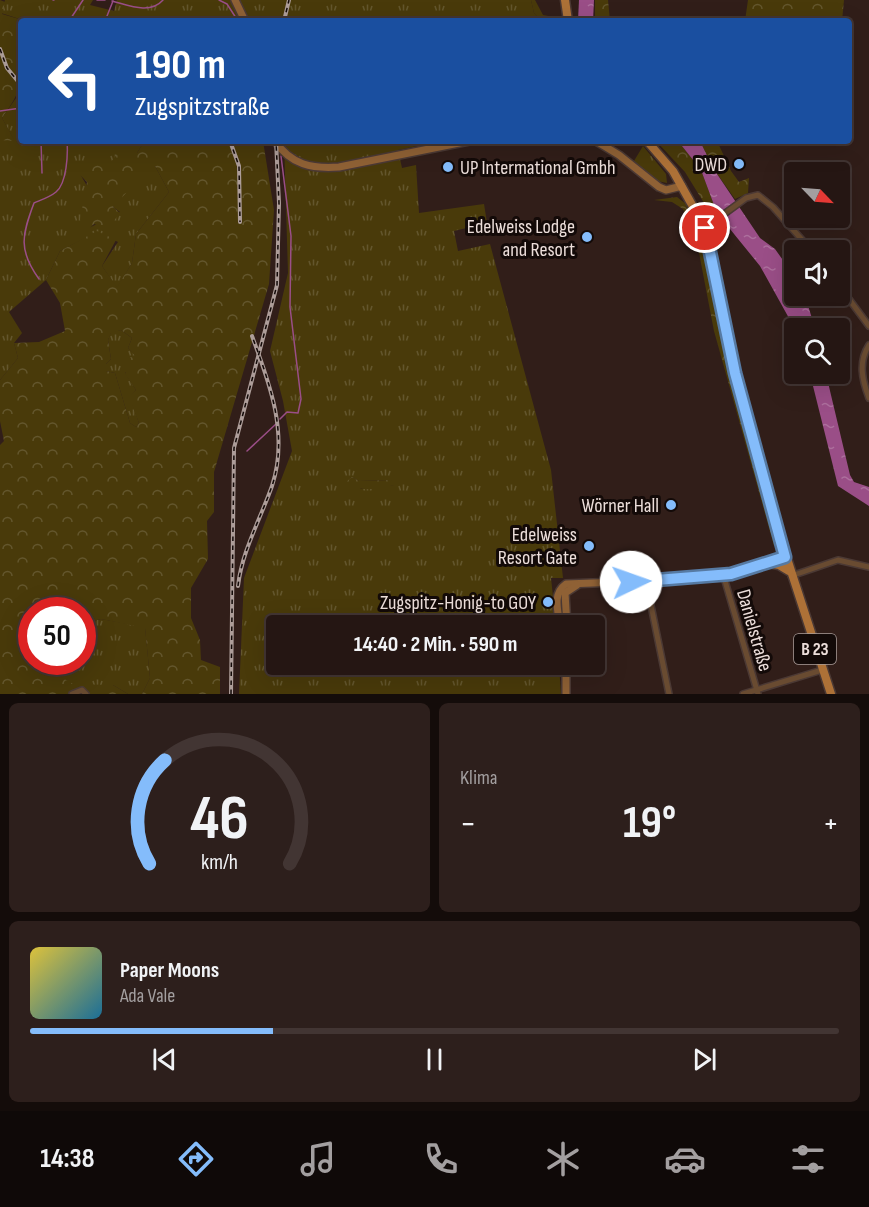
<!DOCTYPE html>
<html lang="de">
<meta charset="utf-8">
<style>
:root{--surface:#251613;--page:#2d1f1c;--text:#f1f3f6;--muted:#a39fa0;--line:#423533;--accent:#84bcfb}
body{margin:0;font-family:"Sofia Sans Condensed",sans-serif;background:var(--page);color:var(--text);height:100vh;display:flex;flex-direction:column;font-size:22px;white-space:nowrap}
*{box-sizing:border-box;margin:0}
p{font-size:20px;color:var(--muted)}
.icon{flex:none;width:33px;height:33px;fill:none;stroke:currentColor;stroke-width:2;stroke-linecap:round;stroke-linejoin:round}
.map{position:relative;height:694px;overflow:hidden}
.panel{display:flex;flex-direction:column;gap:9px;padding:9px;background:#140c0a;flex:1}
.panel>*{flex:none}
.hud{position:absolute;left:18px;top:18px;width:834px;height:126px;border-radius:6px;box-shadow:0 6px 24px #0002,0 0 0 2px var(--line);background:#1a4fa0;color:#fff;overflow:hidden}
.needle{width:39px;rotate:115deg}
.controls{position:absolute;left:784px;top:162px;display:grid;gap:12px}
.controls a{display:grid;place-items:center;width:66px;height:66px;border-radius:6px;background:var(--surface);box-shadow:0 6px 24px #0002,0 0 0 2px var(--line);font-size:30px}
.speed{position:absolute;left:18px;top:597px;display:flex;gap:12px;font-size:30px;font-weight:700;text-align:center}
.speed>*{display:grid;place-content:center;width:78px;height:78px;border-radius:50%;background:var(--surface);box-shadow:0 6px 24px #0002,0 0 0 2px var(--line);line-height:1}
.speed .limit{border:9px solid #d22;background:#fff;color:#111}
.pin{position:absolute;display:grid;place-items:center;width:51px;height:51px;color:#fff;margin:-26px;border:3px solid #fff;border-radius:50%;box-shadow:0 2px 6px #0007}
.me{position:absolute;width:66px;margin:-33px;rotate:87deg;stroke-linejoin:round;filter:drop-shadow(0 0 4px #0008)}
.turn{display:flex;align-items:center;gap:21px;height:126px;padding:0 18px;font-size:27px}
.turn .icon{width:78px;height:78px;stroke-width:2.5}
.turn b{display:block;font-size:42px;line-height:51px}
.big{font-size:45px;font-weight:700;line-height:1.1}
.panel .card{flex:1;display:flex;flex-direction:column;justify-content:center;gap:9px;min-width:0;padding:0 21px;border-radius:9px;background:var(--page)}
.panel .dial{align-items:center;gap:0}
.dial svg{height:156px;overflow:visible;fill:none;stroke:var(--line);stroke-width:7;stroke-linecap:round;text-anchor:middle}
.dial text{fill:var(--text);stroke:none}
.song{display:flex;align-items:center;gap:18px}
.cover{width:72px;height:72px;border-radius:9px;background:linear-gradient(135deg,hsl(50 70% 55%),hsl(200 70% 35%))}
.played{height:6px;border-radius:3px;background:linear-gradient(90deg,var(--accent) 30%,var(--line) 30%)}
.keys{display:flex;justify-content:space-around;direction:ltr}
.heat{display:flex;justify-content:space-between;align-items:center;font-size:33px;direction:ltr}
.panel .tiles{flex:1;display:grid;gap:9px;grid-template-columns:1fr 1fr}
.card:last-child{grid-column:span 2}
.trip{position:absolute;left:266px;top:615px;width:339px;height:60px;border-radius:6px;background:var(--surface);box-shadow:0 6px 24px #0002,0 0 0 2px var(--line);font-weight:700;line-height:60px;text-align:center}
.menu{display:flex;height:96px;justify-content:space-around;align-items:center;background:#0f0908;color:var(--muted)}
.menu .icon{width:42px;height:42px}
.menu .on{color:var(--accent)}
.menu b{font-size:27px;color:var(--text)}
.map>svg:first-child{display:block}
.grass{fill:url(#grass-tufts);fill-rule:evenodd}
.forest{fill:url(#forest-crowns);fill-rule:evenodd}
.water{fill:url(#water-ripples)}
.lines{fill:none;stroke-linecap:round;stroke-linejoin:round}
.stream{stroke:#9a4e87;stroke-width:1.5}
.street-casing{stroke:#4b3934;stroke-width:8}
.secondary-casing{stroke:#4b3934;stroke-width:10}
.primary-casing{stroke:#4b3934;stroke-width:11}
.street{stroke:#694b31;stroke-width:5}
.secondary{stroke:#8f6135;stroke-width:7}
.primary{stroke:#ad7137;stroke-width:8}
.rail-casing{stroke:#ad9d99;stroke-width:4}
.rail{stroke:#130a08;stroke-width:1.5;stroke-dasharray:4.5;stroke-linecap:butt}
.route-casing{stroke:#567aa3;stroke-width:15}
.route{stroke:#84bcfb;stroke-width:10}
.poi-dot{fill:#84bcfb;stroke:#130a08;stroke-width:2}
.labels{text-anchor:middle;stroke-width:6;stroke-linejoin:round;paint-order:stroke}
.shield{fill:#130a08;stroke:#ab9e9b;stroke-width:1.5}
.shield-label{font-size:18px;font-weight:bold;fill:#ecdeda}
.poi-label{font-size:20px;fill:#ecdeda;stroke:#130a08;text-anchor:end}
.street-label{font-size:20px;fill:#ecdeda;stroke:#130a08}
</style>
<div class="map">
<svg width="869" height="694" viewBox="0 0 869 694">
<defs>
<pattern id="grass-tufts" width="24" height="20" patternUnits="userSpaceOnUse" patternTransform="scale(1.5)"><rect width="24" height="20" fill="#493a0a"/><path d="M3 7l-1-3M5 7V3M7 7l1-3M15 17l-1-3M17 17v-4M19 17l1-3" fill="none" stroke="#63562d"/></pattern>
<pattern id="forest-crowns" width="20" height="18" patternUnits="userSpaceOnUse" patternTransform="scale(1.5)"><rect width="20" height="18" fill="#493a0a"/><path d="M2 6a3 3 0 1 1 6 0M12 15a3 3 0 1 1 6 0" fill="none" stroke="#63562d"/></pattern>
<pattern id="water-ripples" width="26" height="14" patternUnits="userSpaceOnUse" patternTransform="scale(1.5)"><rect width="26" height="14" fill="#9a4e87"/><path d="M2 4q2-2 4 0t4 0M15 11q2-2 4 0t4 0" fill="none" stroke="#ad6f9d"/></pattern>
</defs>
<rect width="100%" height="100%" fill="#311e19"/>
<g class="grass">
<path d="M5 0H93L90 5 114 11 117 0H531L534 13 541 21H26L1 13Z"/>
<path d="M21 91V141H136L142 145 137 153 80 174 87 186 89 228 120 212 113 207 137 166H155L169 192 136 234 132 263 117 288 102 266 118 242 97 232 60 251 46 280 9 312 22 333 14 343 18 358 0 380V140H14L2 118Z"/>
<path d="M284 141H441L398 150 402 168 416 165 419 213 484 204 487 223 454 231 458 251 490 244 551 470 563 578H551L556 625 276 626V664L559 665 561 694H239L244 578 292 451 283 401 270 351 288 273ZM352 477 359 481 391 480 394 485 361 489Z"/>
<path d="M643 146 666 174 667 183 648 179 619 155 634 161Z"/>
<path d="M121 330 132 338 128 348 138 358 125 373 136 390 130 397 139 423 136 427 130 423 115 373 106 371V364L111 359 108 340 111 332Z"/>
<path d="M101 619 145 627 150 678 142 694H128L113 685H73L40 665 39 662H82L83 624Z"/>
</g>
<g class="forest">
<path d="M0 0 5 2 2 14 26 21H21V37L17 45C30 75 19 94 2 118L15 141 0 140Z"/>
<path d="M531 0H535L543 15 559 18 560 21H541L534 13Z"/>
<path d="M595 0H608L610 21H595Z"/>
<path d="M748 0H844L842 21H745Z"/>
<path d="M136 141H263L274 210 269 284 214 472V512L207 521 208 559 191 588V618L200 640 201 660 220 667V694H142L150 678 145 628 101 619 83 624 82 610H32V662H39L40 665 73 684 113 685 128 694H0V445L4 441 0 421V380L18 358 14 343 39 342 65 331 60 303 46 280 60 251 97 231 116 240 102 266 117 287 132 263 136 234 169 192 155 166H138L142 176 113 207 120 213 108 228 94 224 89 229 80 220 87 182 79 174 96 162H111L122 148 137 153 142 145ZM121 330 132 338 128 348 137 358 130 357 125 374 136 390 129 397 139 423 136 427 130 423 115 373 106 371V364L111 359 108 340 111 333Z"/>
<path d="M656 141H678L701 170 717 213 712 216 685 172Z"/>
<path d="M700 141H717L731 171 739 182 749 178 748 193 735 199 713 168Z"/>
<path d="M766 141H828V145L765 146Z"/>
<path d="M677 197 687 205 705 247 734 395 775 536 774 546 714 331 696 237 683 209 672 202 654 200Z"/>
<path d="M352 477 359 481 391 480 394 481V485C379 489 358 493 346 482Z"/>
</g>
<g class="water">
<path d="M579 0H594L593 21H578Z"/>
<path d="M678 141H700L713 168 760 238 775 249 795 277V296H805L815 328 795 329 760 266 717 213 701 170Z"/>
<path d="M810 374H826L850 475 854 482 869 487V506L838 486Z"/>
</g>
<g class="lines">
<g class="stream">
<path d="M53 0H54"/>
<path d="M97 0H105"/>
<path d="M219 0 227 4 238 21"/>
<path d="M112 1C128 5 150 15 163 0"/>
<path d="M69 21 83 0"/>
<path d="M108 21 107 16 113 1"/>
<path d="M0 111 21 108"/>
<path d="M41 141 42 173"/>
<path d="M39 279C18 250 22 235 34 203 41 200 50 197 56 192 67 183 68 154 67 141"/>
<path d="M280 419 287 412 298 413 301 399 290 307 291 236 281 156"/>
<path d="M247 451 276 424"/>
</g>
<g class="street-casing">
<g id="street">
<path d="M705 228 746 198 758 195 773 207 811 250"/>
<path d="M840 287 869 326"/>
<path d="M869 345C858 362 862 380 869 398"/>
<path d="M723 574 758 694"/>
<path d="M791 576 838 560 869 567"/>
<path d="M646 581 669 694"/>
<path d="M72 694 82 690 86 694"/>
<path d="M743 694 822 670"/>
</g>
</g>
<g class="secondary-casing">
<g id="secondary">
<path d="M235 0 245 21"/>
<path d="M275 141C291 165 312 169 339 167L469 141"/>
<path d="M596 141 619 155 659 187 666 190 682 186"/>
<path d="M560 626C558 610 552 594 566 584L646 581 731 574 785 557"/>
<path d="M567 626 565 593 577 585"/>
<path d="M566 664V694"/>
</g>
</g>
<g class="primary-casing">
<g id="primary">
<path d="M565 0 568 21"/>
<path d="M647 141 673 171 705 228 734 367 770 506 831 694"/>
<path d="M768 563 779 565 789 571"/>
</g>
</g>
<use href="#street" class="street"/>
<use href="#secondary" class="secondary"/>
<use href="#primary" class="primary"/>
<g class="rail-casing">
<g id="rail">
<path d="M284 21 289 0"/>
<path d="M0 49 7 68 21 85"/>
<path d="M230 141 239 166 240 222"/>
<path d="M238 586C242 551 260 520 272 486 289 435 270 384 252 336"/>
<path d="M231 694 234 448 277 285 279 203 276 141"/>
</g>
</g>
<use href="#rail" class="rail"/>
</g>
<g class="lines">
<g class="route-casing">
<path id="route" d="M631 582 731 574 785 557 735 373 705 228"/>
</g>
<use href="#route" class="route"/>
</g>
<g class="poi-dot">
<circle cx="739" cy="164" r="6"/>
<circle cx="448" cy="167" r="6"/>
<circle cx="587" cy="237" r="6"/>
<circle cx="671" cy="505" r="6"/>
<circle cx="589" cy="546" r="6"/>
<circle cx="548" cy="602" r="6"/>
</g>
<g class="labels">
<rect class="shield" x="794" y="634" width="42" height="30" rx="4.5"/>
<g class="shield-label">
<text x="815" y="655">B 23</text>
</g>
<g class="poi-label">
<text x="727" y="171">DWD</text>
<text x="460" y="174" text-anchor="start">UP Intermational Gmbh</text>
<text x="575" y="233">Edelweiss Lodge<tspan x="575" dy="23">and Resort</tspan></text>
<text x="659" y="512">Wörner Hall</text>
<text x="577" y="541">Edelweiss<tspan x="577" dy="23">Resort Gate</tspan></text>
<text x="536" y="609">Zugspitz-Honig-to GOY</text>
</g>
<g class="street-label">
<text transform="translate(755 630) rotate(74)" y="7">Danielstraße</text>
</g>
</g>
</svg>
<div class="controls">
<a><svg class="needle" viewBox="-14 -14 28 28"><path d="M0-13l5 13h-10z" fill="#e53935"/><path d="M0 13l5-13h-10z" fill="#a39fa0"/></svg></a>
<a><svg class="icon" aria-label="sound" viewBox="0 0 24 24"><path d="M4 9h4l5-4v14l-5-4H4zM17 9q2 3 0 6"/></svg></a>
<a><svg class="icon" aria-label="search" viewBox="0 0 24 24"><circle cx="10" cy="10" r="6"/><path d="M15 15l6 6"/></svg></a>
</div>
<div class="speed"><div class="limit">50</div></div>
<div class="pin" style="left:705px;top:228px;background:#d93025"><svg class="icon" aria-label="arrive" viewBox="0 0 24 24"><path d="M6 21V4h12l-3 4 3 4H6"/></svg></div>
<svg class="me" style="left:631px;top:582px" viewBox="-20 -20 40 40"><circle r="19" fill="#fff"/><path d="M0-13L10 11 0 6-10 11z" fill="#84bcfb"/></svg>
<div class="trip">14:40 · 2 Min. · 590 m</div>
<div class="hud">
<div class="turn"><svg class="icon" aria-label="left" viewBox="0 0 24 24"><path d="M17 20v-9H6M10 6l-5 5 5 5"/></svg><div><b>190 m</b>Zugspitzstraße</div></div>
</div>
</div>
<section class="panel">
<div class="tiles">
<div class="card dial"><svg viewBox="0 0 100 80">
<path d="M14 69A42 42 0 1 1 86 69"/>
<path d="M14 69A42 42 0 0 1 22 16" stroke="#84bcfb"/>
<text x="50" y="56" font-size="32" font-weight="700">46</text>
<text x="50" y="72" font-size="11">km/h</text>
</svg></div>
<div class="card"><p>Klima</p>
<div class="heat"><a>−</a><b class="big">19°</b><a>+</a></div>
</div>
<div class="card">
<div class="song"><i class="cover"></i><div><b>Paper Moons</b><p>Ada Vale</p></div></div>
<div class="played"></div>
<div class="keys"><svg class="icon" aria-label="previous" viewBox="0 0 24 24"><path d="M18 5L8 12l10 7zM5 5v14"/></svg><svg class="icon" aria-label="pause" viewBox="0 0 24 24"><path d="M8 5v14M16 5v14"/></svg><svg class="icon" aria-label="next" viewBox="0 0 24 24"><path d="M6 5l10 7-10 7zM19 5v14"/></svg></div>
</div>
</div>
</section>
<nav class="menu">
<b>14:38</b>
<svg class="icon on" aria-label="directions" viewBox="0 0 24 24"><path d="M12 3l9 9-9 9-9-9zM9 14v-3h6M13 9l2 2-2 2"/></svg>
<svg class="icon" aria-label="music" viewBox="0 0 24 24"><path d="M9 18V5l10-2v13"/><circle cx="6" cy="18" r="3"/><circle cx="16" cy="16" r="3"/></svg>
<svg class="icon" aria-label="phone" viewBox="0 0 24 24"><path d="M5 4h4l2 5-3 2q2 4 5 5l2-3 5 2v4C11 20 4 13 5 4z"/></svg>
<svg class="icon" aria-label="climate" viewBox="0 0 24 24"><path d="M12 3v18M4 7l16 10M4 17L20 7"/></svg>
<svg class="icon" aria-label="car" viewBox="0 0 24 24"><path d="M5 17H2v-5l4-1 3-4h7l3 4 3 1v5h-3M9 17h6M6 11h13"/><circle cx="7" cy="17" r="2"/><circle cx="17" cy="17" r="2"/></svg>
<svg class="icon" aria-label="filters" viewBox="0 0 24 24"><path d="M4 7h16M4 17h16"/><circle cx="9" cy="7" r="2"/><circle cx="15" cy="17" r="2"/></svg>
</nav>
